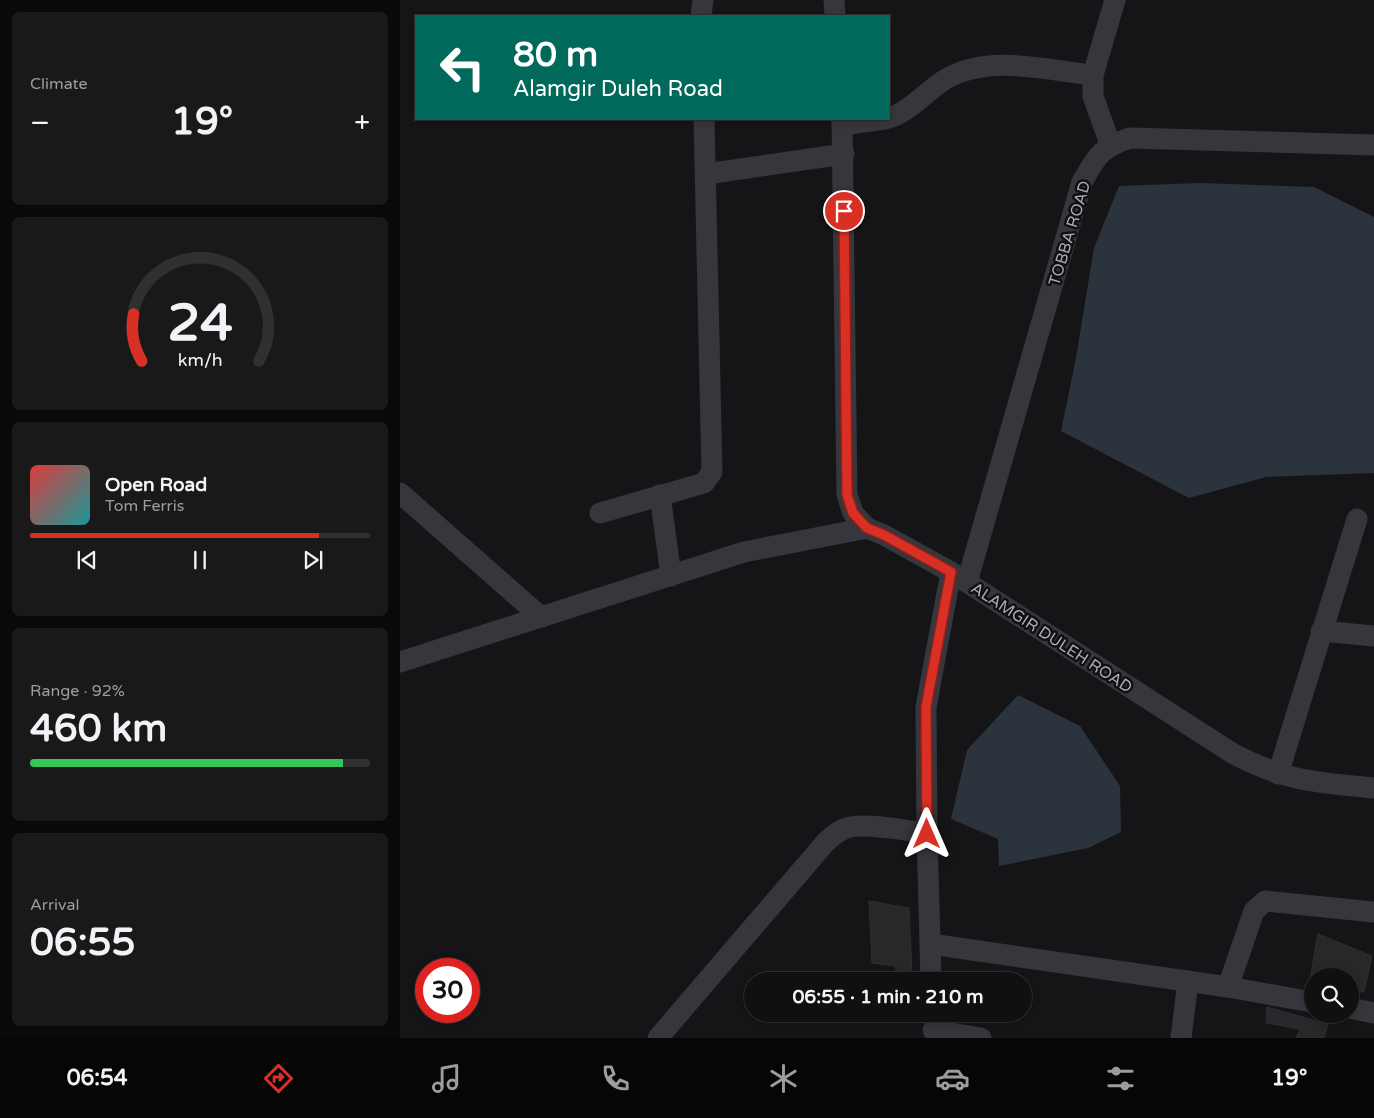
<!DOCTYPE html>
<meta charset="utf-8">
<style>
:root{--surface:#101011;--page:#19191a;--text:#f1f3f6;--muted:#9c9d9f;--line:#303031;--accent:#d93025}
body{margin:0;font-family:"Varela Round",sans-serif;background:var(--page);color:var(--text);height:100vh;display:flex;flex-direction:column;font-size:19px;white-space:nowrap}
*{box-sizing:border-box;margin:0}
p{font-size:16px;color:var(--muted)}
.icon{flex:none;width:28px;height:28px;fill:none;stroke:currentColor;stroke-width:2;stroke-linecap:round;stroke-linejoin:round}
.map{position:relative;flex:1;overflow:hidden}
.side{display:flex;flex-direction:column;gap:12px;padding:12px;background:#090909;width:400px}
.side>*{flex:none}
.hud{position:absolute;left:15px;top:15px;width:475px;height:105px;border-radius:0px;box-shadow:0 2px 8px #0003,0 0 0 1px var(--line);background:#00695c;color:#fff;overflow:hidden}
.buttons{position:absolute;left:904px;top:968px;display:grid;gap:10px}
.buttons a{display:grid;place-items:center;width:55px;height:55px;border-radius:50%;background:var(--surface);box-shadow:0 2px 8px #0003,0 0 0 1px var(--line);font-size:25px}
.speed{position:absolute;left:15px;top:958px;display:flex;gap:10px;font-size:25px;font-weight:700;text-align:center}
.speed>*{display:grid;place-content:center;width:65px;height:65px;border-radius:50%;background:var(--surface);box-shadow:0 2px 8px #0003,0 0 0 1px var(--line);line-height:1}
.speed .limit{border:8px solid #d22;background:#fff;color:#111}
.pin{position:absolute;display:grid;place-items:center;width:42px;height:42px;color:#fff;margin:-21px;border:2px solid #fff;border-radius:50%;box-shadow:0 1px 5px #0007}
.me{position:absolute;width:55px;margin:-28px;rotate:0deg;stroke-linejoin:round;filter:drop-shadow(0 0 4px #0008)}
.turn{display:flex;align-items:center;gap:18px;height:105px;padding:0 15px;font-size:22px}
.turn .icon{width:65px;height:65px;stroke-width:2.5}
.turn b{display:block;font-size:35px;line-height:42px}
.big{font-size:38px;font-weight:800;line-height:1.1}
.side .card{flex:1;display:flex;flex-direction:column;justify-content:center;gap:8px;min-width:0;padding:0 18px;border-radius:8px;background:var(--page)}
.side .dial{align-items:center;gap:0}
.dial svg{height:130px;overflow:visible;fill:none;stroke:var(--line);stroke-width:7;stroke-linecap:round;text-anchor:middle}
.dial text{fill:var(--text);stroke:none}
.song{display:flex;align-items:center;gap:15px}
.cover{width:60px;height:60px;border-radius:8px;background:linear-gradient(135deg,hsl(0 70% 55%),hsl(180 70% 35%))}
.played{height:5px;border-radius:2px;background:linear-gradient(90deg,var(--accent) 85%,var(--line) 85%)}
.keys{display:flex;justify-content:space-around;direction:ltr}
.heat{display:flex;justify-content:space-between;align-items:center;font-size:28px;direction:ltr}
.charge{height:8px;border-radius:4px;background:linear-gradient(90deg,#34c759 92%,var(--line) 0)}
.trip{position:absolute;left:344px;top:972px;width:288px;height:50px;border-radius:25px;background:var(--surface);box-shadow:0 2px 8px #0003,0 0 0 1px var(--line);font-weight:800;line-height:50px;text-align:center}
.dock{display:flex;height:80px;justify-content:space-around;align-items:center;background:#060607;color:var(--muted)}
.dock .icon{width:35px;height:35px}
.dock .on{color:var(--accent)}
.dock b{font-size:22px;color:var(--text)}
main{display:flex;flex:1;min-height:0}
.map>svg:first-child{display:block}
.water{fill:#2b343c}
.building{fill:#28282b;stroke:#2f2f33}
.lines{fill:none;stroke-linecap:round;stroke-linejoin:round}
.minor{stroke:#36373c;stroke-width:21}
.route-casing{stroke:#8d1f18;stroke-width:12}
.route{stroke:#d93025;stroke-width:9}
.labels{text-anchor:middle;stroke-width:5;stroke-linejoin:round;paint-order:stroke}
.street-label{font-size:16px;fill:#a7acb8;stroke:#101012}
</style>
<main>
<section class="side">
<div class="card"><p>Climate</p>
<div class="heat"><a>−</a><b class="big">19°</b><a>+</a></div>
</div>
<div class="card dial"><svg viewBox="0 0 100 80">
<path d="M14 69A42 42 0 1 1 86 69"/>
<path d="M14 69A42 42 0 0 1 9 40" stroke="#d93025"/>
<text x="50" y="56" font-size="32" font-weight="700">24</text>
<text x="50" y="72" font-size="11">km/h</text>
</svg></div>
<div class="card">
<div class="song"><i class="cover"></i><div><b>Open Road</b><p>Tom Ferris</p></div></div>
<div class="played"></div>
<div class="keys"><svg class="icon" aria-label="previous" viewBox="0 0 24 24"><path d="M18 5L8 12l10 7zM5 5v14"/></svg><svg class="icon" aria-label="pause" viewBox="0 0 24 24"><path d="M8 5v14M16 5v14"/></svg><svg class="icon" aria-label="next" viewBox="0 0 24 24"><path d="M6 5l10 7-10 7zM19 5v14"/></svg></div>
</div>
<div class="card"><p>Range · 92%</p><b class="big">460 km</b><div class="charge"></div></div>
<div class="card"><p>Arrival</p><b class="big">06:55</b></div>
</section>
<div class="map">
<svg width="974" height="1038" viewBox="0 0 974 1038">
<rect width="100%" height="100%" fill="#151517"/>
<g class="water">
<path d="M800 183 914 187 974 217V473L866 477 789 498 661 431 676 358 694 248 719 186Z"/>
<path d="M618 695 680 726 720 786 721 832 688 848 599 866 598 839 551 819 567 750Z"/>
</g>
<g class="building">
<path d="M469 901 509 908 512 976 499 980 495 966 472 963Z"/>
<path d="M918 934 972 956 964 992 950 991V976H912V990H908Z"/>
<path d="M867 1007 928 1024 924 1038H896L900 1029 866 1023Z"/>
</g>
<g class="lines">
<g class="minor">
<path d="M434 0 435 16"/>
<path d="M301 16 303 0"/>
<path d="M489 118C510 112 527 90 546 79 590 54 645 70 693 75"/>
<path d="M442 119 447 495 453 513 467 528 484 535 551 572 832 753C884 781 917 783 974 788"/>
<path d="M442 125 485 119"/>
<path d="M710 144 693 96V75L715 0"/>
<path d="M306 174 444 154"/>
<path d="M0 493 141 617"/>
<path d="M260 495 271 576"/>
<path d="M200 513 304 483 312 472 304 119"/>
<path d="M567 582 682 182C697 156 700 148 730 138L974 145"/>
<path d="M921 631 974 636"/>
<path d="M0 662 344 552 467 528"/>
<path d="M878 774 957 519"/>
<path d="M531 944 828 987 912 1002"/>
<path d="M531 981 527 833 526 707 551 572"/>
<path d="M828 987 854 911 865 901 974 912"/>
<path d="M950 1008 974 1013"/>
<path d="M533 1030 581 1038"/>
<path d="M258 1038 425 843C431 837 439 830 447 828 463 822 508 831 527 833"/>
<path d="M781 1038 788 981"/>
</g>
</g>
<g class="lines">
<g class="route-casing">
<path id="route" d="M444 211 447 495 453 513 467 528 484 535 551 572 526 707 527 834"/>
</g>
<use href="#route" class="route"/>
</g>
<g class="labels">
<g class="street-label">
<text transform="translate(669 233) rotate(-73)" y="6">TOBBA ROAD</text>
<text transform="translate(652 637) rotate(33)" y="6">ALAMGIR DULEH ROAD</text>
</g>
</g>
</svg>
<div class="buttons">
<a><svg class="icon" aria-label="search" viewBox="0 0 24 24"><circle cx="10" cy="10" r="6"/><path d="M15 15l6 6"/></svg></a>
</div>
<div class="speed"><div class="limit">30</div></div>
<div class="pin" style="left:444px;top:211px;background:#d93025"><svg class="icon" aria-label="arrive" viewBox="0 0 24 24"><path d="M6 21V4h12l-3 4 3 4H6"/></svg></div>
<svg class="me" style="left:527px;top:834px" viewBox="-20 -20 40 40"><path d="M0-17L14 15 0 8-14 15z" fill="#d93025" stroke="#fff" stroke-width="4"/></svg>
<div class="trip">06:55 · 1 min · 210 m</div>
<div class="hud">
<div class="turn"><svg class="icon" aria-label="left" viewBox="0 0 24 24"><path d="M17 20v-9H6M10 6l-5 5 5 5"/></svg><div><b>80 m</b>Alamgir Duleh Road</div></div>
</div>
</div>
</main>
<nav class="dock">
<b>06:54</b>
<svg class="icon on" aria-label="directions" viewBox="0 0 24 24"><path d="M12 3l9 9-9 9-9-9zM9 14v-3h6M13 9l2 2-2 2"/></svg>
<svg class="icon" aria-label="music" viewBox="0 0 24 24"><path d="M9 18V5l10-2v13"/><circle cx="6" cy="18" r="3"/><circle cx="16" cy="16" r="3"/></svg>
<svg class="icon" aria-label="phone" viewBox="0 0 24 24"><path d="M5 4h4l2 5-3 2q2 4 5 5l2-3 5 2v4C11 20 4 13 5 4z"/></svg>
<svg class="icon" aria-label="climate" viewBox="0 0 24 24"><path d="M12 3v18M4 7l16 10M4 17L20 7"/></svg>
<svg class="icon" aria-label="car" viewBox="0 0 24 24"><path d="M5 17H2v-5l4-1 3-4h7l3 4 3 1v5h-3M9 17h6M6 11h13"/><circle cx="7" cy="17" r="2"/><circle cx="17" cy="17" r="2"/></svg>
<svg class="icon" aria-label="filters" viewBox="0 0 24 24"><path d="M4 7h16M4 17h16"/><circle cx="9" cy="7" r="2"/><circle cx="15" cy="17" r="2"/></svg>
<b>19°</b>
</nav>
